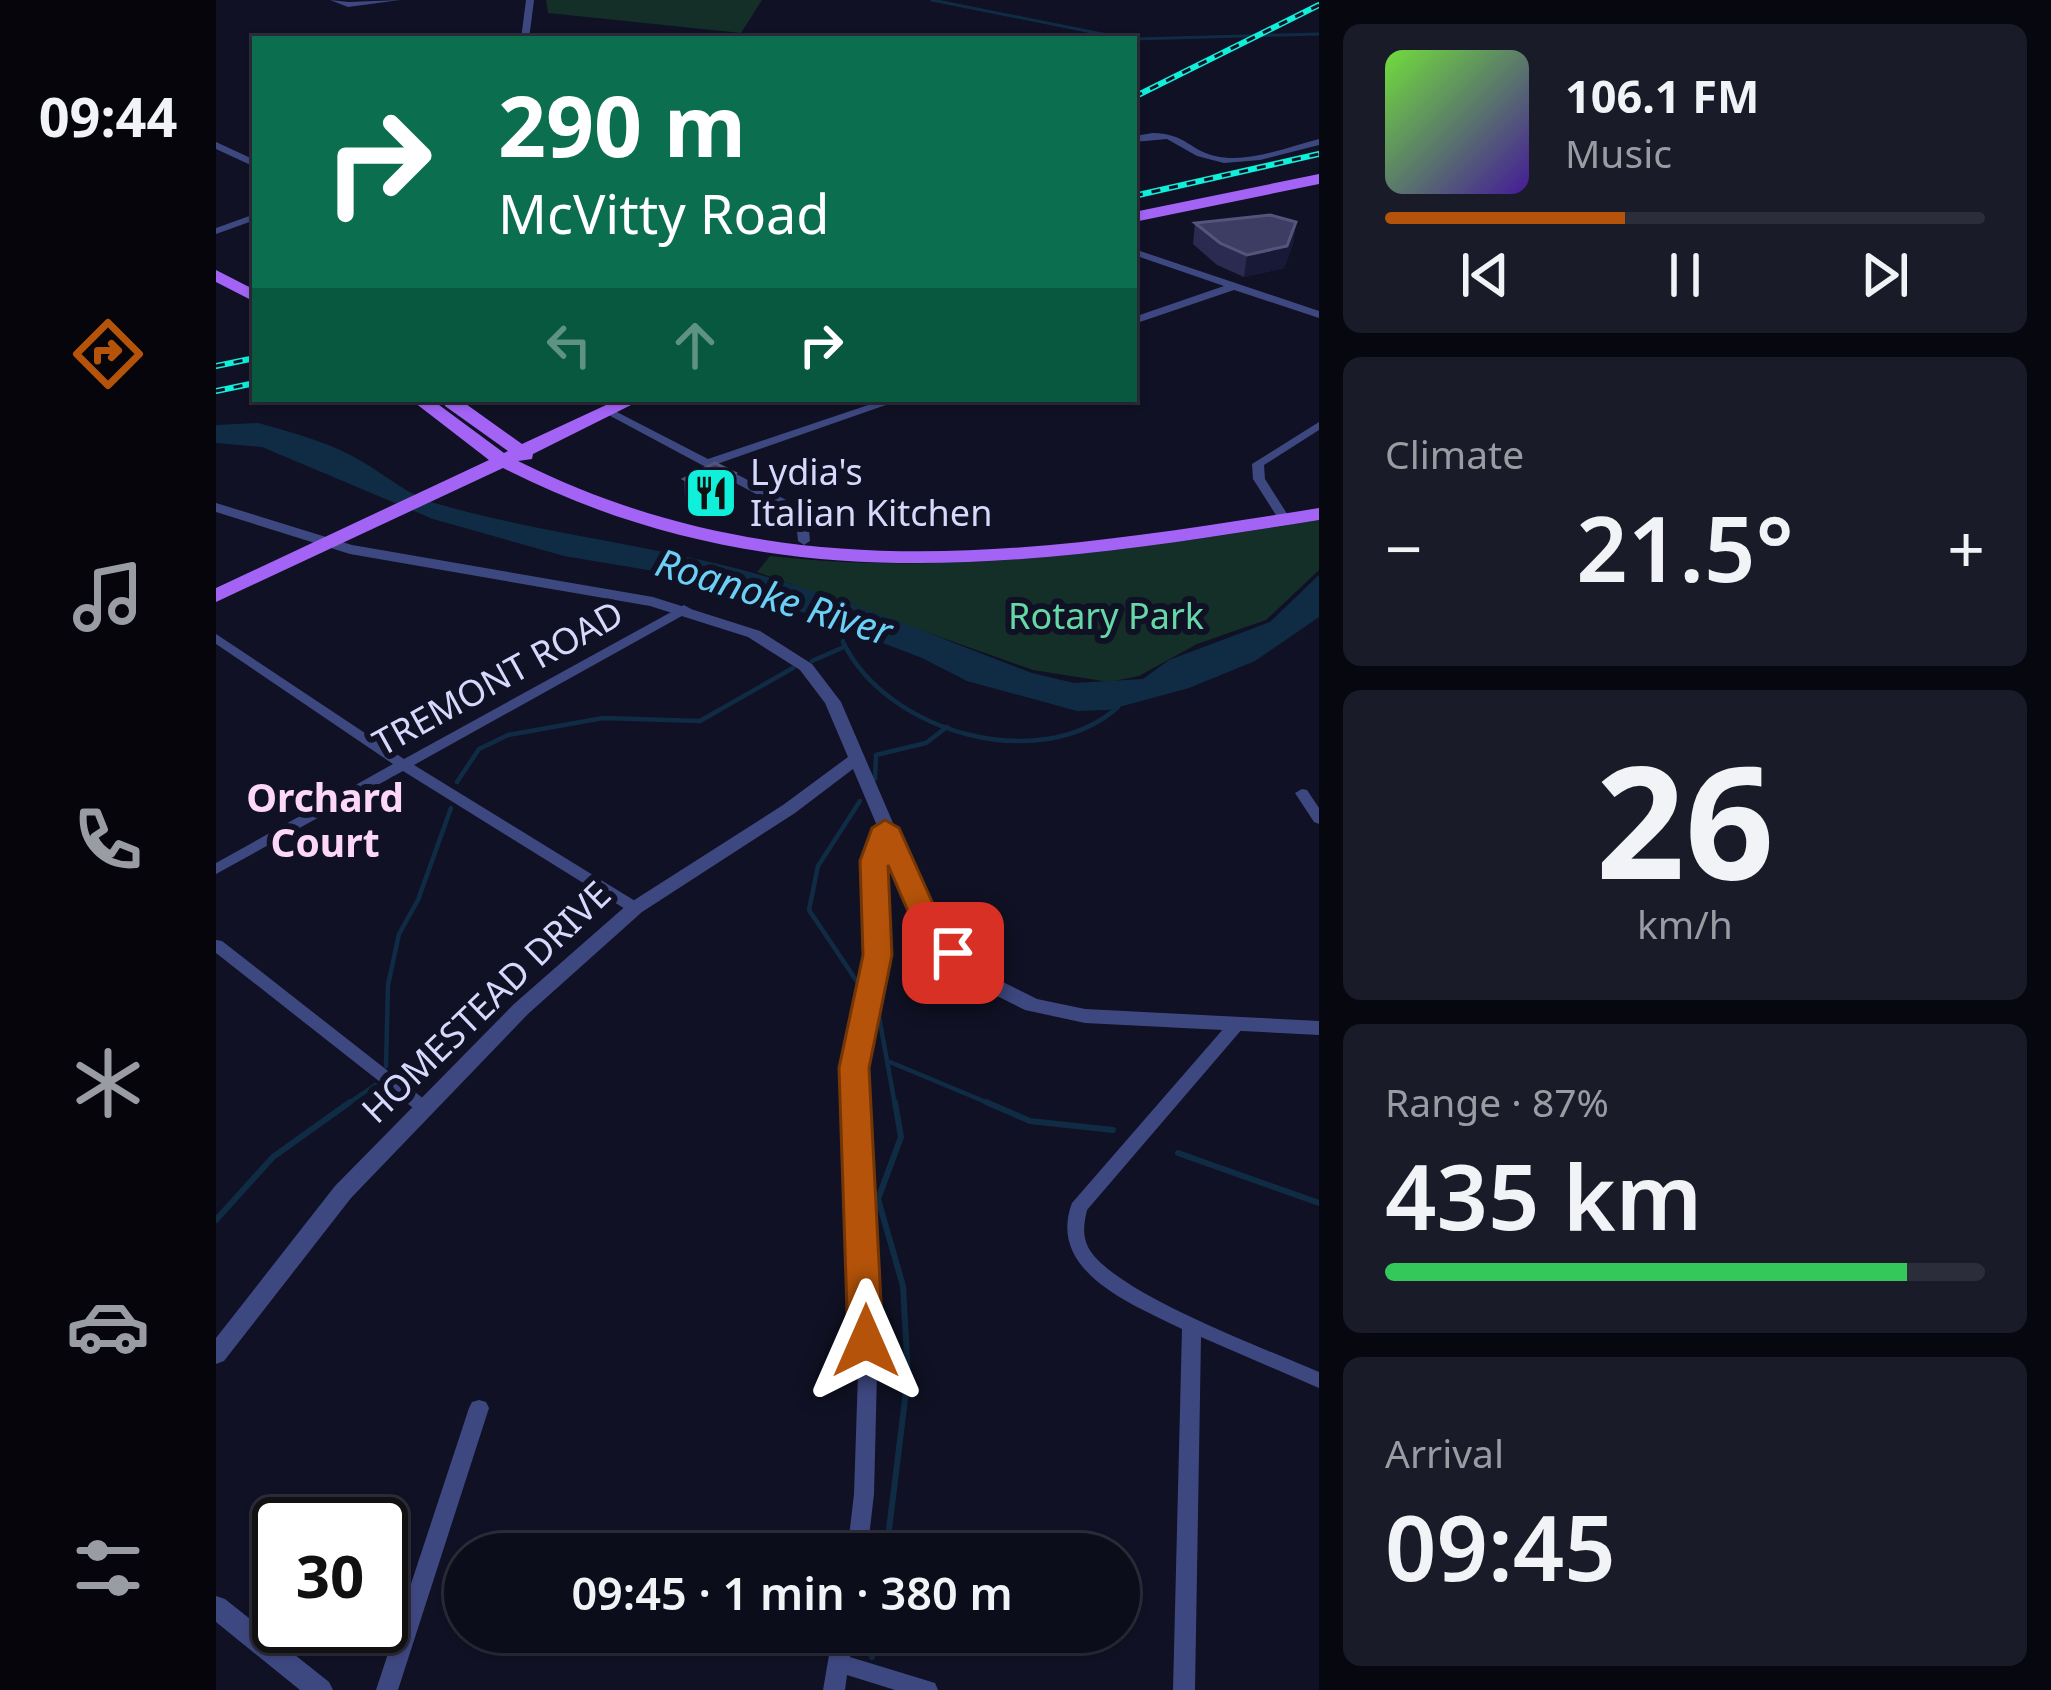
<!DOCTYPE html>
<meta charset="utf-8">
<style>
:root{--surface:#0c0d1b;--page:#1a1b28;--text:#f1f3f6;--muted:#9a9ca3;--line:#2c2d3a;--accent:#b45309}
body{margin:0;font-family:"Noto Sans",sans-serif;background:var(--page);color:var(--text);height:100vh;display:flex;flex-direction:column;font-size:45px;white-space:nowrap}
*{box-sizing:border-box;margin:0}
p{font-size:39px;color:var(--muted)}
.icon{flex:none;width:66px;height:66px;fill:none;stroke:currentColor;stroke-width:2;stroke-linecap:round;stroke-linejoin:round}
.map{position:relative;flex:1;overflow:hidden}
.details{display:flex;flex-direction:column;gap:24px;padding:24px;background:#07070f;width:732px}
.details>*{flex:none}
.guide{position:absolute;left:36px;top:36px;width:885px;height:366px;border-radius:0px;box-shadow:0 3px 9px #0004,0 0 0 3px var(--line);background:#0b6e4f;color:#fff;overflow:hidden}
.speed{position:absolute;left:36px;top:1497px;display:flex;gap:24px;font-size:60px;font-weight:700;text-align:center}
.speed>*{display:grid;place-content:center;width:156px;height:156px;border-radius:50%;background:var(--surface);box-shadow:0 3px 9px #0004,0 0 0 3px var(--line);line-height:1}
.speed .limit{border:6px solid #111;border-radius:18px;background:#fff;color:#111}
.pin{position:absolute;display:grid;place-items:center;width:102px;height:102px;color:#fff;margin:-51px;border-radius:24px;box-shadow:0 6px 18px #0006}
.me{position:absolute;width:132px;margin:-66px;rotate:0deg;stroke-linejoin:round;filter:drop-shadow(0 0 9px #0008)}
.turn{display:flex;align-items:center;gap:42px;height:252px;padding:0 48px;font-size:54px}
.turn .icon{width:156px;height:156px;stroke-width:2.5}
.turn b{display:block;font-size:84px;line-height:102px}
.lanes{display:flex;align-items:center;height:114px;padding:0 48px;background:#0003;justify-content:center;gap:60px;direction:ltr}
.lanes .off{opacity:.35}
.big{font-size:90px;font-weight:600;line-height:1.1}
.details .widget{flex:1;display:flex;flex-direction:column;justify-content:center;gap:18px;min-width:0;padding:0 42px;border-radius:18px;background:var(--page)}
.details .dial{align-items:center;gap:0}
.dial b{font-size:156px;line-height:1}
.song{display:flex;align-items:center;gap:36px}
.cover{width:144px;height:144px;border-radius:18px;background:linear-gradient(135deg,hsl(100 70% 55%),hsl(260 70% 35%))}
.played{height:12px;border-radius:6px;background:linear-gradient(90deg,var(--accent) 40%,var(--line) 40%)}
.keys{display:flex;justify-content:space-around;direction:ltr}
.heat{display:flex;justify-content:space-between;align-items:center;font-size:66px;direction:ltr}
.charge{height:18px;border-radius:9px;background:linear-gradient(90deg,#34c759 87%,var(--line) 0)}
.trip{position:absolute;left:228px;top:1533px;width:696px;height:120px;border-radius:60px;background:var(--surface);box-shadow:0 3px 9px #0004,0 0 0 3px var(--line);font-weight:600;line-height:120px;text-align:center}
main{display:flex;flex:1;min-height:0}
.dock{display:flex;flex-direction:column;width:216px;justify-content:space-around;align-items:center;background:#05050b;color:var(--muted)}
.dock .icon{width:84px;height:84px}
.dock .active{color:var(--accent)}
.dock b{font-size:54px;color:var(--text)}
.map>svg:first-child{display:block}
.green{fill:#142e28}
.water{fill:#0f2c44}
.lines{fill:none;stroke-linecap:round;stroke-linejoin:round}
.stream-far2{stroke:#0f2c44;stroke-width:3}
.stream-far1{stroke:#0f2c44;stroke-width:4.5}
.stream{stroke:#0f2c44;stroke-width:6}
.minor{fill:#3e4880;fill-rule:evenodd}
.tertiary{fill:#3e4880;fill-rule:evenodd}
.primary{fill:#a364f5;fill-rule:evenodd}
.rail-casing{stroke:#0fefda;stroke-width:6}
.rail{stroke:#101124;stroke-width:3;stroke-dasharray:9;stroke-linecap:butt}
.wall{fill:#2b2a51}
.shaded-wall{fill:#181837}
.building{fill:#3d3d63;stroke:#55557b;stroke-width:3}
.route{fill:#b45309;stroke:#753606;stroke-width:3}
.labels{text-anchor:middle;stroke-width:12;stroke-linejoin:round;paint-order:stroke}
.poi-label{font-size:36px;fill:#d6d9fc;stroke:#101124;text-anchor:start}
.park-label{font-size:36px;fill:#66d8a6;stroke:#101124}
.street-label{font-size:36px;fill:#d6d9fc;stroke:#101124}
.water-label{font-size:39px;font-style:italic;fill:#6bd0f6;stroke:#101124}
.neighbourhood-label{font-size:39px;font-weight:bold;fill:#fdd8f6;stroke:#101124}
</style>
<main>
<nav class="dock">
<b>09:44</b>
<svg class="icon active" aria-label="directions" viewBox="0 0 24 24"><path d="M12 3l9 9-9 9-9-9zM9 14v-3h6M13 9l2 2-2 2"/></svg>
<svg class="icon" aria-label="music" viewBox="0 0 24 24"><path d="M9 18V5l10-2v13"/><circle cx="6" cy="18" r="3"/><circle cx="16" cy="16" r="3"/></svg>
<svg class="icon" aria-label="phone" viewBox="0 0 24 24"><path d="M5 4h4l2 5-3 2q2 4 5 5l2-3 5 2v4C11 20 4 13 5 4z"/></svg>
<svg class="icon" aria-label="climate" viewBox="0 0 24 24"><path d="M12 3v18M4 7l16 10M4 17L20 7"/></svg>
<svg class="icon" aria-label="car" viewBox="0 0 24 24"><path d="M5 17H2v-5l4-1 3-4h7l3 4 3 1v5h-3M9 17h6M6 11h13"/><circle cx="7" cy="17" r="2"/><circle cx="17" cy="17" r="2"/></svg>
<svg class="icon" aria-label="filters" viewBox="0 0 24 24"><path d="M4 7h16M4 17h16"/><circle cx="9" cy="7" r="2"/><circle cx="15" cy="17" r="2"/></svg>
</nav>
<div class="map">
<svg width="1103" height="1690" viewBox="0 0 1103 1690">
<rect width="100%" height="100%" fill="#101124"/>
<g class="green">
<path d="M330 0H546L525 33 332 13Z"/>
<path d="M1103 520V570L1050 620 981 644 923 676 893 682 817 670 541 572 554 556C743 577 918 550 1103 520Z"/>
</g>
<path class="water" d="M42 423C74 432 106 440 136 456 166 471 189 495 222 504 313 530 406 541 498 563 607 588 712 634 816 673L858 683 927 679 953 660 1054 622 1103 575V617L1039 661 973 688 892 710 861 711 751 681 706 658 510 583 348 556 217 519 46 447 0 443V425Z"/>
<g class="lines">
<g class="stream-far2">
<path d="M716 0 911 39"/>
<path d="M918 39 1103 34"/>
<path d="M625 628 628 645"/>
</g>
<g class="stream-far1">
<path d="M627 642C671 733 825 776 902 707"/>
<path d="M596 661 628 647"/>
<path d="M659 779 660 755 710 743 731 727"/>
<path d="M241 782 263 749 292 735 387 718 484 721 577 668"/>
<path d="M644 801 602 866 593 910 646 989"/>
<path d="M660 1000 679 1105"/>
<path d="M674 1062 777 1105"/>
<path d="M170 1066 172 985 183 934 202 900 235 808"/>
<path d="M130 1105 159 1085"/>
</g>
<g class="stream">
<path d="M770 1102 814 1121 897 1130"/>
<path d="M962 1153 1103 1203"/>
<path d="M0 1220 57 1157 134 1102"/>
<path d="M670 1554 692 1375 687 1286 662 1199 685 1137 679 1102"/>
<path d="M656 1657 660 1632"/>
</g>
<g class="minor">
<path d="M114 0 133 2 184 0 132 7Z"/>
<path d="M310 0H318L313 39H305Z"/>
<path d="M937 133C971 134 973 150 999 156 1032 164 1071 147 1103 139V145L1044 160 1008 163 981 156 951 139 918 142V136Z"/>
<path d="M0 142 39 160V167L0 149Z"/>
<path d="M39 214V220L0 234V228Z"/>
<path d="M918 249 1103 311V318L1018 290 918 324V317L1008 286 918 255Z"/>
<path d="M670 399H687L501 464 576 503 592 520 594 541 588 545 582 541 580 521 568 509 387 412 389 410H397L492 459Z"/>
<path d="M1103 422V430L1048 465 1049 479 1075 520 1069 524 1065 523 1037 479 1036 464Z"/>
<path d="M468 605 475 609 473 612 198 765 424 904 427 908 424 912H414L187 771 0 874V863L177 764 0 644V634L188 759Z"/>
<path d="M1086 789 1091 790 1103 808V824L1098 822 1079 793Z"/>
<path d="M669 823 676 828C659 875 674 920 667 968 662 1003 648 1035 646 1070L661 1373 658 1494 651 1554H631L638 1494 642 1373 630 1070C632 1035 646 1003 651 968 659 921 643 874 662 828Z"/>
<path d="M0 940 6 941 213 1103 216 1107 213 1111H201L0 953Z"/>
<path d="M1021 1018 1027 1020 1029 1024 1027 1028 871 1210C868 1223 866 1234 872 1247 895 1292 1053 1350 1103 1372V1388L985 1337 979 1690H957L966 1329C918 1305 830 1272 856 1203L1015 1020Z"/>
<path d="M263 1400 270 1402 273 1408 182 1690H160L253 1408 256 1402Z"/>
<path d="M617 1632H639L634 1657 719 1683 722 1690H679L631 1675 629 1690H607Z"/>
</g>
<g class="tertiary">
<path d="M0 503 136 545 437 597 544 631 596 664 625 702 717 916 744 949 783 980 821 999 869 1009 1103 1021V1035L869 1023 809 1010 769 990 730 957 700 918 637 769 579 813 426 912 312 1014 135 1198 8 1361 0 1364V1338L119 1186 298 1004 412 904 567 805 632 757 609 703 584 670 532 637 434 606 134 554 0 512Z"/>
<path d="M0 1596 9 1599 113 1682 117 1690H84L0 1622Z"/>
</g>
<g class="primary">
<path d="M1103 174V184L918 222V212Z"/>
<path d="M0 270 39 290V302L0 282Z"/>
<path d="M194 399H215L288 453 292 451 229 406 228 399H243L306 444 403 399H427L317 454 316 459 302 461C568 594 823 553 1103 508V520C816 566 558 606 287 468L0 602V588L273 460Z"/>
</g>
<g class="rail-casing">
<g id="rail">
<path d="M918 97 1103 5"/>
<path d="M918 196 1103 154"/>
<path d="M0 366 39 358"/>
<path d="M0 391 39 383"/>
</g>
</g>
<use href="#rail" class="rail"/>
</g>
<g class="wall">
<path d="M1080 222 1077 244 1068 268 1028 277 1001 265 977 244 979 223Z"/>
<path d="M468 479 519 491 490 508 469 497Z"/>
</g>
<g class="shaded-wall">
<path d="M1080 222 1077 244 1068 268 1028 277 1031 255Z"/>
<path d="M519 473V491L490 508V490Z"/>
</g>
<g class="building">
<path d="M1054 215 1080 222 1071 246 1031 255 1004 243 979 223Z"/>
<path d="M499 463 519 473 490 490 468 479Z"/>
</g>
<path class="route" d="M669 820 683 828 722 915 752 953 747 960H727L695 918 672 865 676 955 653 1068 667 1341 662 1351 650 1355 637 1351 632 1341 623 1068 647 955 644 861 656 828Z"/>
<defs>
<g id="restaurant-square" transform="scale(2.7)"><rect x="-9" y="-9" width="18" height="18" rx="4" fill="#0fefda" stroke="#101124"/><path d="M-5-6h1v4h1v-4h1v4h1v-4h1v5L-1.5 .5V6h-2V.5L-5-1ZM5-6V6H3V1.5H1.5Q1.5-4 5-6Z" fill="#111"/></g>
</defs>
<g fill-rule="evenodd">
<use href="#restaurant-square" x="495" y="493"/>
</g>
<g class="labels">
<g class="poi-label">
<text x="534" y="485">Lydia's<tspan x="534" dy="41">Italian Kitchen</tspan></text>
</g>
<g class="park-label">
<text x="890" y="629">Rotary Park</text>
</g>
<g class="street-label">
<text transform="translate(282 678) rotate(-29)" y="13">TREMONT ROAD</text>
<text transform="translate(270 1002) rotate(-44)" y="13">HOMESTEAD DRIVE</text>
</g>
<g class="water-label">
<text transform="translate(558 597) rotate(17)" y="14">Roanoke River</text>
</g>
<g class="neighbourhood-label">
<text x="109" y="812">Orchard<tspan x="109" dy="45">Court</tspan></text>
</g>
</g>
</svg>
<div class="speed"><div class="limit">30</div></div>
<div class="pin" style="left:737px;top:953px;background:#d93025"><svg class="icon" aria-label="arrive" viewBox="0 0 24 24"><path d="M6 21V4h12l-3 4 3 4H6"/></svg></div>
<svg class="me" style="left:650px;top:1341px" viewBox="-20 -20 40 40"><path d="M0-17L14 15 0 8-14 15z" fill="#b45309" stroke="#fff" stroke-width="4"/></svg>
<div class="trip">09:45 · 1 min · 380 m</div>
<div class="guide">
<div class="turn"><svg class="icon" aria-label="right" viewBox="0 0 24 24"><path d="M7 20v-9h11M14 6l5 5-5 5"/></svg><div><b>290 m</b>McVitty Road</div></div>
<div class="lanes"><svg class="icon off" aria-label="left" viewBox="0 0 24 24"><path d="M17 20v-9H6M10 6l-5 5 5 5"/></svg><svg class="icon off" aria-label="ahead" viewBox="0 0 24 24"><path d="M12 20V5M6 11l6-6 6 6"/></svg><svg class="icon" aria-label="right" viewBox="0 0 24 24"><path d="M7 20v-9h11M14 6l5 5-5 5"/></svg></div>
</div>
</div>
<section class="details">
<div class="widget">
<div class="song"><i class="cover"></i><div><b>106.1 FM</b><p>Music</p></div></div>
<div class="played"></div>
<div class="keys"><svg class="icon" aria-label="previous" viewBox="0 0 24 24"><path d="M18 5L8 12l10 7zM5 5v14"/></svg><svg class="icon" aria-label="pause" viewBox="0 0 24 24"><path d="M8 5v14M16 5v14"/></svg><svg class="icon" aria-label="next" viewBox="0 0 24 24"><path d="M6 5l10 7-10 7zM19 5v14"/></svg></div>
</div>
<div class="widget"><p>Climate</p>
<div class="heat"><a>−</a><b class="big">21.5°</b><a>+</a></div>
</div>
<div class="widget dial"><b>26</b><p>km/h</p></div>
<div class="widget"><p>Range · 87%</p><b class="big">435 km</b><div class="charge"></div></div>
<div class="widget"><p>Arrival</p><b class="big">09:45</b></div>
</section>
</main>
